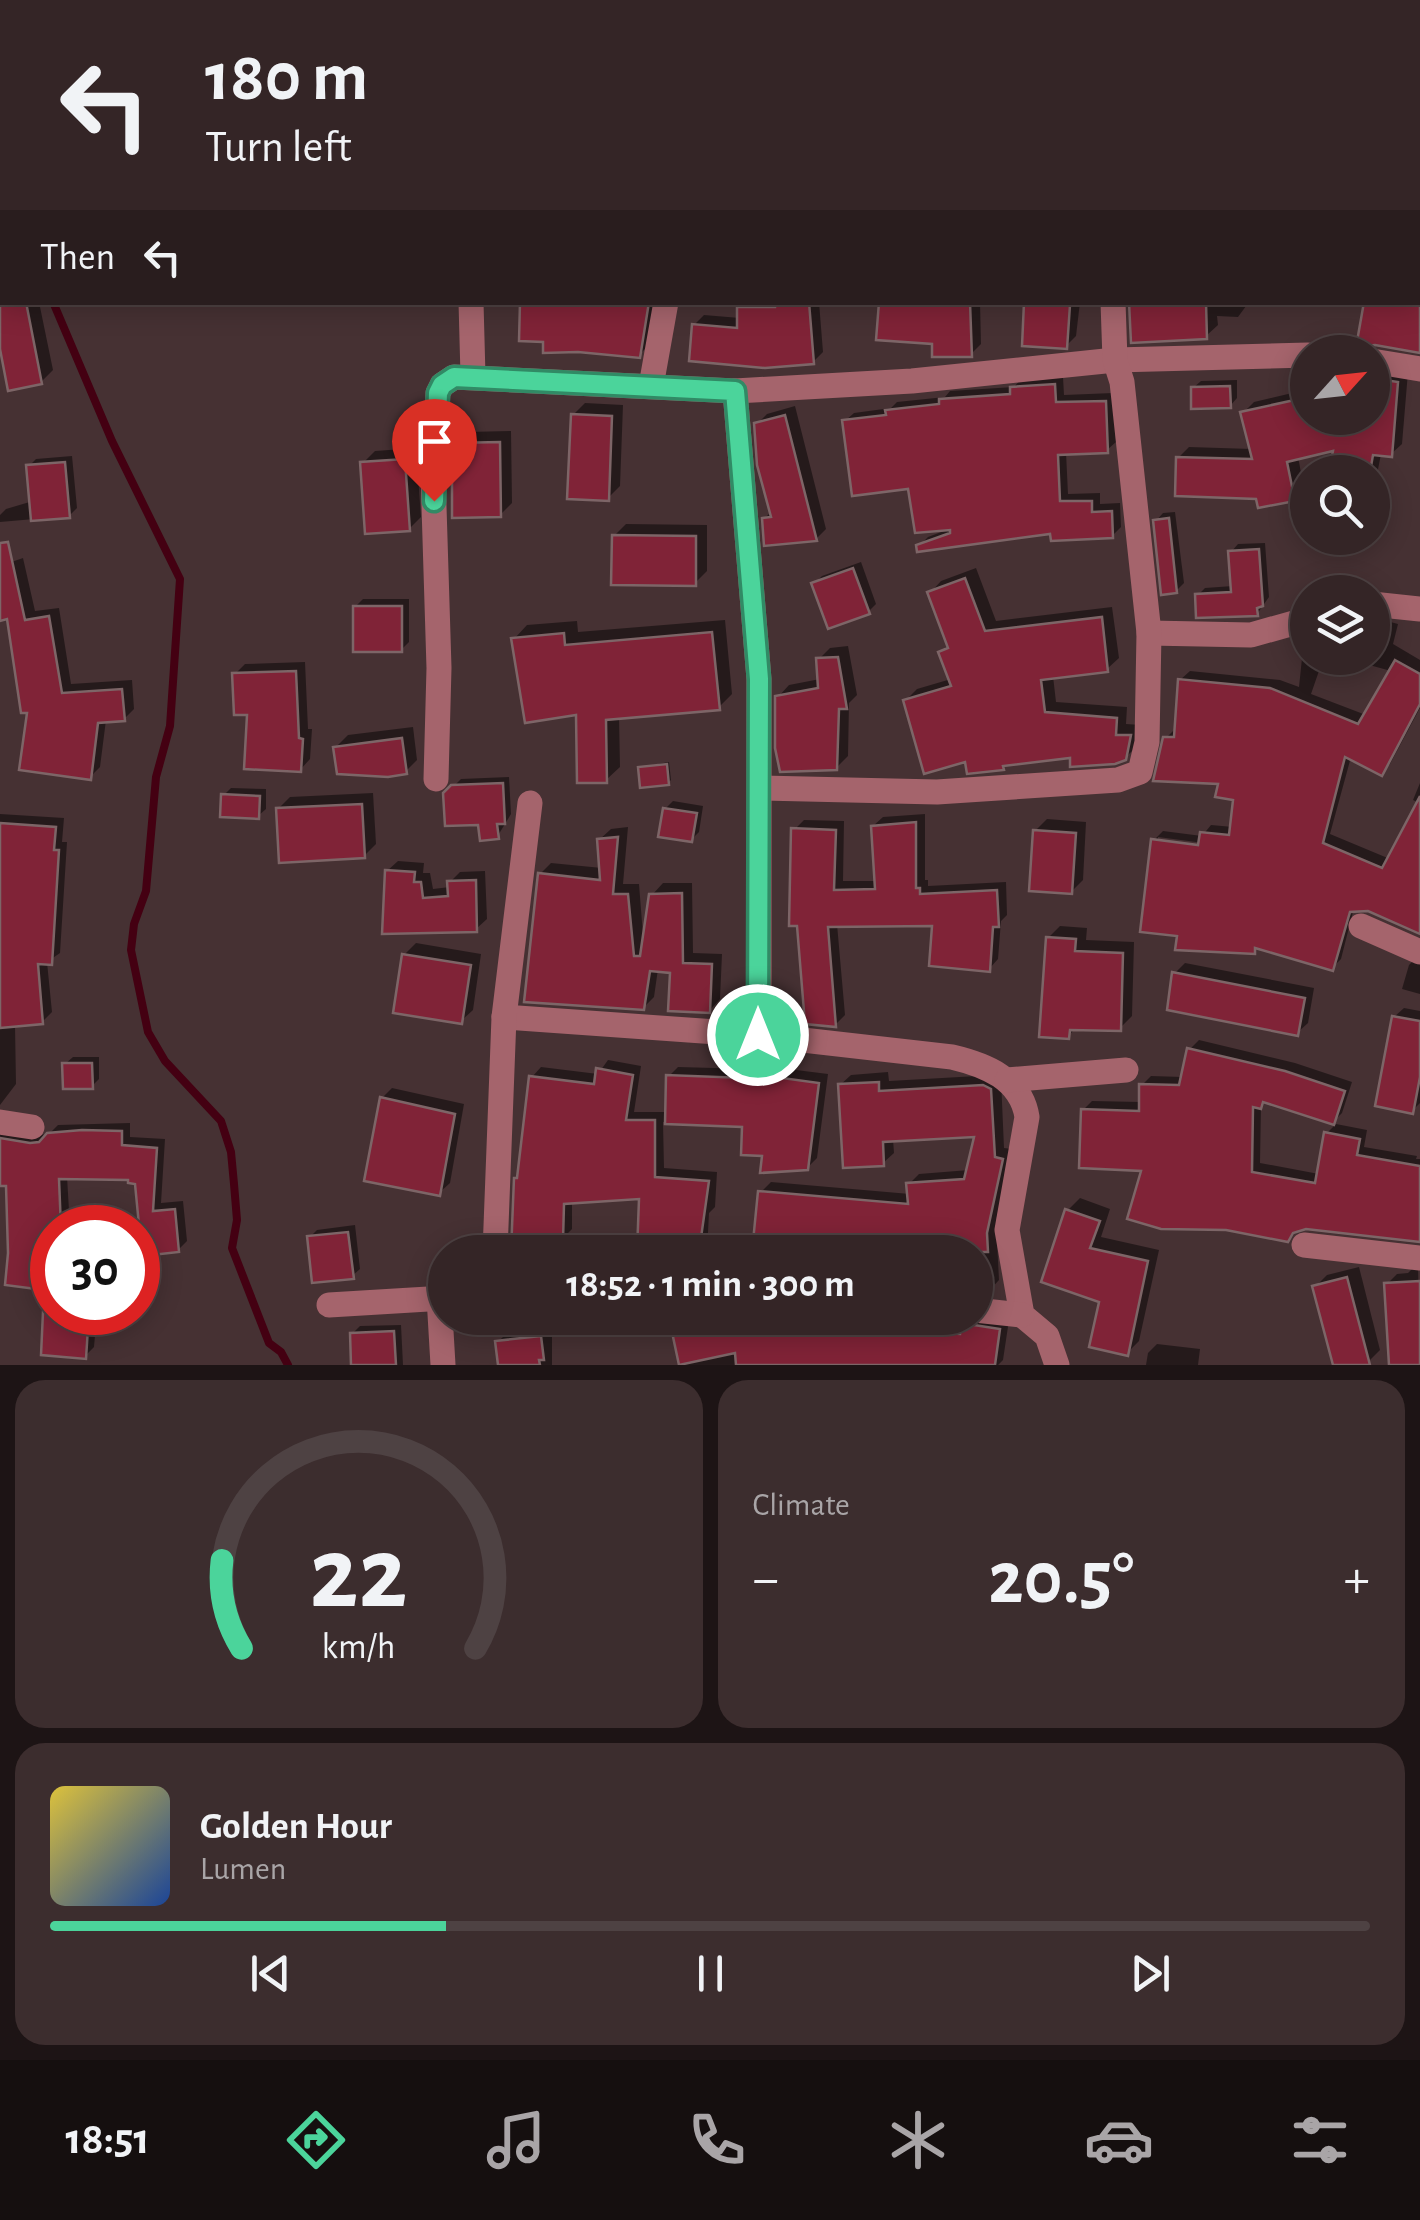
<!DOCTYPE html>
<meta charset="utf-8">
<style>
:root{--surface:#342526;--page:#3c2d2e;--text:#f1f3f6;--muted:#a9a5a7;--line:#4e4243;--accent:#4bd49b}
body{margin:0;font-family:"Alegreya Sans",sans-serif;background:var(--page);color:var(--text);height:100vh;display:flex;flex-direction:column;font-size:38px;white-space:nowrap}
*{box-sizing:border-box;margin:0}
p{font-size:32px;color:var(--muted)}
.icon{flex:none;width:55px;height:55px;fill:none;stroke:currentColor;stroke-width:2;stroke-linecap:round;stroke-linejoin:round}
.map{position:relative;height:1365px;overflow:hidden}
.side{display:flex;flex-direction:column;gap:15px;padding:15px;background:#1d1415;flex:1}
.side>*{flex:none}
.hud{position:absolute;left:0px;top:0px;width:1420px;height:305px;box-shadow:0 5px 25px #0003,0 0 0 2px var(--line);background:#342526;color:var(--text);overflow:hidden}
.needle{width:65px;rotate:63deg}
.tools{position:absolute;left:1290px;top:335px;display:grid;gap:20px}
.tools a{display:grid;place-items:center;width:100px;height:100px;border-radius:50%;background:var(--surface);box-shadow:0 5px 25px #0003,0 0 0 2px var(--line);font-size:50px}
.speed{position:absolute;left:30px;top:1205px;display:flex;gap:20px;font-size:50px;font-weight:700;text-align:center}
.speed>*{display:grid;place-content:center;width:130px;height:130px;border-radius:50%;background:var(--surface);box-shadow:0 5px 25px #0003,0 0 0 2px var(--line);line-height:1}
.speed .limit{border:15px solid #d22;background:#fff;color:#111}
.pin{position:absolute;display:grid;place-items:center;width:85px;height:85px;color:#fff;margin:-102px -42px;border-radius:50% 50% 50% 0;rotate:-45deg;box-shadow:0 0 10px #0007}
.pin .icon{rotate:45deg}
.me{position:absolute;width:110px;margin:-55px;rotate:0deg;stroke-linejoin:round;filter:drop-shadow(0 0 8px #0008)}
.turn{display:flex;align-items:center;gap:35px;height:210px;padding:0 40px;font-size:45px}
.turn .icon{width:130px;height:130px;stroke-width:2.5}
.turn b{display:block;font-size:70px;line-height:85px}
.then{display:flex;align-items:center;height:95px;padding:0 40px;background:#0003;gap:20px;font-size:38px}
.big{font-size:75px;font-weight:700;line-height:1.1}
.side .widget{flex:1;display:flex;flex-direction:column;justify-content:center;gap:15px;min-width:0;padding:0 35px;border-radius:30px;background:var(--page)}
.side .dial{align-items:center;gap:0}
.dial svg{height:260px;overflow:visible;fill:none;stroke:var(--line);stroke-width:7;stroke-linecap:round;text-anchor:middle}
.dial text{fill:var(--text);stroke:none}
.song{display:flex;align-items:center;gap:30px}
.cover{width:120px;height:120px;border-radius:15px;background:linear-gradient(135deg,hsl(50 70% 55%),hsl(220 70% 35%))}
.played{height:10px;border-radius:5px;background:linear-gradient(90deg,var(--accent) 30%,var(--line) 30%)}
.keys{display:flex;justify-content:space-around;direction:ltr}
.heat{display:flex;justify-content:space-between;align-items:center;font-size:55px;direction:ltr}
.side .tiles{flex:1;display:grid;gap:15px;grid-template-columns:1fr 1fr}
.widget:last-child{grid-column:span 2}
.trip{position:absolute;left:428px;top:1235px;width:565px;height:100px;border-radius:50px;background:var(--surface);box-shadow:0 5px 25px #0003,0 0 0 2px var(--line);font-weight:700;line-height:100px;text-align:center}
.dock{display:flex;height:160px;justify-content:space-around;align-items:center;background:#150f0f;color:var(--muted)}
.dock .icon{width:70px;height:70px}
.dock .on{color:var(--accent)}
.dock b{font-size:45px;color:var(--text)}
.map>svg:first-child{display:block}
.shadow{fill:#0007;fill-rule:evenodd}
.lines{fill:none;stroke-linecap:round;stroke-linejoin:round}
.stream{stroke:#440012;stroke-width:8}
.building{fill:#802337;stroke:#7d6567;stroke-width:2.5}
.street{stroke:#a5646c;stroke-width:25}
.route-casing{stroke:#318a65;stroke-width:25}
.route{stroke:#4bd49b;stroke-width:18}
</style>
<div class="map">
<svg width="1420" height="1365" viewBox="0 0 1420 1365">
<rect width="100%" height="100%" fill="#463133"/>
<g class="shadow">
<path d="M59 0H181L52 2Z"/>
<path d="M519 0H578L579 2H517Z"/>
<path d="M608 0H1141L608 2Z"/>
<path d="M1199 0H1327L1334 2H1208Z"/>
<path d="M1392 0H1420V103L1418 2H1392Z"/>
<path d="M2 11V104L0 98Z"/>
<path d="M1418 175 1420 349 1366 344V352H1358L1367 302H1418Z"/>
<path d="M0 275H2V302H39L53 370 41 382 0 336Z"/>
<path d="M522 302H656L651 343 639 355 546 340Z"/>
<path d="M745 302H819L823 352 813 362 694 325 704 315 740 318V308Z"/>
<path d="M882 302H980L981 344 971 354 934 342Z"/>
<path d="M1027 302H1080L1076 336 1066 346Z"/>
<path d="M1132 302H1249L1238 317 1217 316 1218 325 1206 336Z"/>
<path d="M1372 364 1408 372 1402 444 1391 454H1381L1372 500V472H1332L1336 448 1298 457 1304 488 1294 499 1258 497 1178 458 1189 447 1252 449 1243 413 1254 402 1305 390 1308 379V418H1372Z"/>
<path d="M1063 377 1064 395 1113 393 1116 442 1107 450 1066 452 1068 494 1100 493V504L1120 503 1121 527 1112 536 1051 532 919 546 928 537 949 529 845 421 854 413 891 408 897 402 945 397 950 391 1014 387 1021 379Z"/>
<path d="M1237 380V398L1230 406 1193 388 1201 381Z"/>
<path d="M585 403 623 405 620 486 608 498 573 415Z"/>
<path d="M795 406 826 529 816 539 764 519 772 511 757 424 767 414Z"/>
<path d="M511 431 512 503 500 515 454 444 466 432Z"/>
<path d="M416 448 421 517 409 529 363 463 375 451Z"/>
<path d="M72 456 77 508 69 516 0 522V515L6 509 33 501 29 466 36 459Z"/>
<path d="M1175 512 1184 583 1176 591 1156 521 1163 513Z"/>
<path d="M626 524 707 525V571L695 583 614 536Z"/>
<path d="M1320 538H1366L1354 552 1319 545Z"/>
<path d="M1265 543 1269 597 1257 614 1198 595 1205 588 1233 586 1231 552 1238 544Z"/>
<path d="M23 558 35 611 59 608 71 684 132 680 134 709 124 719 106 720 100 767 90 777 30 710 9 616 0 618V566Z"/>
<path d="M861 562 876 604 869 611 814 584 822 576Z"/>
<path d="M976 568 996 621 1112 607 1119 658 1107 669 1053 676 1056 702 1127 707 1126 724 1141 725 1137 746 1125 758 1073 756 1008 763 1003 768 967 759 906 700 917 689 951 679 941 652 949 644 930 593 941 581Z"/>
<path d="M363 599H409V642L401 650 355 607Z"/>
<path d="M1372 617 1398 624 1393 644 1420 660V708L1390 764 1381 773 1351 757 1330 834 1390 859 1419 803 1413 800 1420 783V933L1361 907 1354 908 1341 959 1332 968 1259 946 1254 951 1180 934 1154 840 1163 831 1202 836 1211 825 1233 827 1235 799 1221 782 1166 738 1175 729 1180 680 1190 671 1280 680 1299 687 1304 639 1308 636V658H1372ZM1344 658 1391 671 1366 715 1311 694 1320 668 1335 670ZM1158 837 1211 844 1210 849 1158 842Z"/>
<path d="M725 620 732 694 718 708 619 716 620 767 606 780 578 712 514 639 527 625 577 621 578 632Z"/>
<path d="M848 646 857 695 849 703 848 756 836 768 778 697 789 685 820 679 819 659 830 648Z"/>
<path d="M305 662 308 729H312L310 759 300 770 250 712 235 674 245 664Z"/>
<path d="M413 727 417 760 405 772 336 747 348 735Z"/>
<path d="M669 762 671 780 668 783 641 767Z"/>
<path d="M509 777 511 814 497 837 446 794 461 779Z"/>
<path d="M231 788 266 789V809L258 816 224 795Z"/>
<path d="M373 793 376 844 364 856 278 809 290 797Z"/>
<path d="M673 801 703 806 699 832 691 840 665 809Z"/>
<path d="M0 814 64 818 62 842H67L60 953 47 962 52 1012 42 1022 15 1025 16 1084 0 1105Z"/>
<path d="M925 814V880H928V886L1006 882 1007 915 1001 921 998 959 989 969 934 923 837 924 845 1015 835 1025 794 830 804 820 844 821 843 881H877L873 826 883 817Z"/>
<path d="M1047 819 1086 822 1083 880 1071 892 1035 831Z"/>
<path d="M628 827 623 884H639L643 935 652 895 663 883H692L693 953 722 954 720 999 709 1011 672 971 658 969 654 997 643 1008 540 874 551 863 602 868 599 840 611 829Z"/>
<path d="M398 861 424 863 423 873H430L433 889 450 887V882L460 872 485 871 487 919 476 929 385 931 387 871Z"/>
<path d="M1060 926 1087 928 1086 940 1134 942 1132 1016 1120 1028 1077 1027 1068 1036 1048 938Z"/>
<path d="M416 943 481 954 473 1010 461 1021 404 955Z"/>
<path d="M1418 956 1420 957V994L1402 989 1409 965Z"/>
<path d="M1185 963 1314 988 1308 1023 1297 1033 1174 974Z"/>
<path d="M1404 1008 1420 1011V1103L1412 1111 1394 1017Z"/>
<path d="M1199 1040 1295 1063 1352 1082 1342 1113 1333 1122 1266 1100 1261 1106 1260 1163 1319 1174 1327 1133 1336 1124 1367 1130 1364 1147 1417 1156 1416 1159H1420V1240L1306 1226 1297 1229 1287 1239 1145 1168 1083 1110 1092 1101 1141 1102 1142 1085 1151 1076 1183 1077 1190 1049Z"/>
<path d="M73 1057H99V1079L92 1086 65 1064Z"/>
<path d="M608 1060 641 1066 634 1112H668L669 1076 678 1067 752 1069 757 1065 828 1074 817 1158 807 1168 765 1154 745 1125 663 1122 664 1168 717 1172 715 1207 709 1213 707 1252H639L642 1196 572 1201V1229L562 1239H555V1252H513L517 1179 520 1175 532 1077 541 1067 598 1074Z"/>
<path d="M888 1072 889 1081 995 1075 1001 1079 1004 1148 1012 1149 996 1221 999 1280 989 1291H975V1252H755L761 1192 771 1182 910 1194 909 1184 919 1174 969 1170 977 1134 893 1139 894 1153 883 1163 840 1085 851 1075Z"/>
<path d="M392 1088 464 1104 450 1183 439 1193 382 1098Z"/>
<path d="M130 1123V1137L165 1139 161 1203 183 1201 187 1241 178 1250 144 1253 137 1181 131 1178 67 1176 70 1228H52V1312H97L94 1347 85 1356 43 1353 47 1288 11 1253 8 1183H0V1124L41 1135 50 1133 58 1125Z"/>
<path d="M1080 1198 1110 1209 1101 1237 1159 1250 1139 1341 1127 1353 1102 1300 1068 1210Z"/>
<path d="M355 1225 360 1269 352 1276 310 1237 317 1230Z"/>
<path d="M1418 1263 1420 1365H1392L1387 1284 1397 1274 1408 1273Z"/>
<path d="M1359 1267 1380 1350 1368 1362 1335 1365 1315 1287 1327 1275Z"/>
<path d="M671 1318H899V1321L963 1325 970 1318 1009 1320 1003 1360 998 1365H682Z"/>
<path d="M401 1325 403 1365H353L352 1334 360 1326Z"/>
<path d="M552 1325V1365H501L498 1342 510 1330Z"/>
<path d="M1157 1344 1200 1349 1198 1365H1146L1148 1353Z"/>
</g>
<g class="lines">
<g class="stream">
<path d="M0 194 2 199"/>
<path d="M53 302 112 441 180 579 170 726 156 777 146 891 134 924 131 950 148 1032 165 1061 221 1121 231 1152 234 1184 237 1220 232 1248 269 1343 281 1352 288 1365"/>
</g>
</g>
<g class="building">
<path d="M0 302H26L42 384 8 391 0 349Z"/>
<path d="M520 302H649L640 358 578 352 543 353V342L519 341Z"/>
<path d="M775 302H809L814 364 765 368 689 361 692 324 737 328V307H775Z"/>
<path d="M879 302H970L972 357H932V344L876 340Z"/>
<path d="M1024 302 1070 305 1067 349 1022 346Z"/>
<path d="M1129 302H1206L1207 339 1131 343Z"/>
<path d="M1364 302H1420V353L1375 345 1356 347Z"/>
<path d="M1372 378 1398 382 1392 457 1373 455 1370 472H1329L1333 451 1287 462 1295 501 1258 508 1256 499 1175 496 1176 457 1252 459 1240 412 1308 397V418H1372Z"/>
<path d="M1055 384 1056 402 1106 401 1108 453 1058 455 1060 501H1092V512L1112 511 1113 538 1051 541 1050 534 917 552 916 545 950 533V530L915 533 908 489 852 496 842 420 886 415 885 410 939 404V399L1010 394V387Z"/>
<path d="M1230 386 1231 408 1191 409V387Z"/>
<path d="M571 414 612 416 609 501 567 499Z"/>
<path d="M785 415 817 541 764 546 762 518 771 517 757 465 754 423Z"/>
<path d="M500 442 501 517 452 518V443Z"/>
<path d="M405 459 410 531 365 534 360 462Z"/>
<path d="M65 462 70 518 31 521 26 465Z"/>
<path d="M1169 518 1177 593 1161 595 1153 520Z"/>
<path d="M612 535 696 536V586L611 585Z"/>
<path d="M8 542 25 620 49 616 62 693 122 689 125 721 98 723 91 780 19 770 27 713H21L7 619 0 621V543Z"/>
<path d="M1259 549 1263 606 1257 608 1258 616 1196 618 1195 594 1231 592 1228 551Z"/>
<path d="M853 568 870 614 828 629 811 583Z"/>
<path d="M965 578 985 631 1102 617 1108 672 1041 680 1045 712 1117 718 1116 735H1131L1126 760 1115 764 1070 767V758L1003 766 1004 770 967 774 965 762 924 774 903 700 951 686 938 652 948 648 927 592Z"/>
<rect x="353" y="606" width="49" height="46"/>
<path d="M712 632 720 710 606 720 607 783H577L576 715 525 723 511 638 564 633 565 645Z"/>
<path d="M838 657 847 709H839L837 770 780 772 775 748V696L818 688 816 658Z"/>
<path d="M1395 660 1420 674V704L1382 776 1345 757 1323 843 1382 868 1420 796V934L1368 911 1350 912 1333 971 1255 948V954L1175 950 1177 936 1140 932 1151 839 1198 845 1200 832 1229 835 1233 800 1215 797 1218 784 1153 781 1163 737H1174L1178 679 1270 688 1358 724Z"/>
<path d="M296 671 299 738 303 739 301 772 244 769 247 715H234L232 673Z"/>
<path d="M402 738 407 774 388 777 337 774 333 747Z"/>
<path d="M667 764 669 785 640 788 638 767Z"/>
<path d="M503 783 505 824H497L499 839 480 841 478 825 445 826 443 793 451 785Z"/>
<path d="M221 794 260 796 259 819 220 817Z"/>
<path d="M362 804 365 858 279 863 276 808Z"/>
<path d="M663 808 697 813 692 842 658 837Z"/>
<path d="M916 822V888H920V894L997 890 999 927H993L990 972 929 966 932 926 828 927 836 1027 805 1024 797 926H789L791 828 836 830 834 890 875 889 871 826Z"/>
<path d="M0 823 56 827 54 850H59L52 965 38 964 43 1024 0 1028Z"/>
<path d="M1033 830 1076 833 1072 894 1029 891Z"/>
<path d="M618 837 613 894H628L634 956H640L649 894 682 893 683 963 712 964 710 1013 668 1011 670 973 650 971 644 1010 524 1002 538 873 600 880 597 839Z"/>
<path d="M385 870 415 872 414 882H421L423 898 448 896 447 881 476 880 477 932 382 934Z"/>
<path d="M1046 937 1076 939 1075 951 1123 953 1121 1031 1070 1030 1069 1039 1039 1037Z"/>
<path d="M402 954 471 965 462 1024 393 1013Z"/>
<path d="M1172 972 1305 998 1298 1036 1167 1010Z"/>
<path d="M1392 1016 1420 1021V1077L1413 1114 1375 1106Z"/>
<path d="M1187 1048 1285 1071 1345 1091 1334 1125 1263 1102 1261 1109 1253 1107 1252 1172 1315 1183 1324 1132 1360 1139 1357 1155 1420 1166V1242L1306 1229 1293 1233 1288 1242 1226 1230 1161 1229 1127 1219 1141 1171 1079 1168 1081 1109 1139 1111V1084L1179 1085Z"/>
<path d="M62 1063H92L93 1089H63Z"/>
<path d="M596 1068 633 1075 626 1120H655V1177L709 1181 699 1252H637L639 1199 564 1204 563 1241H547V1252H511L514 1178H517L529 1076 594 1084Z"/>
<path d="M745 1073 819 1083 808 1170 760 1173 762 1156 741 1155 742 1127 665 1124 666 1075 745 1078Z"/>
<path d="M879 1082V1091L983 1085 991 1089 995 1157 1003 1159 987 1233 988 1252H752L758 1191 908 1204 906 1183 964 1179 974 1137 883 1142 884 1166 843 1168 838 1084Z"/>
<path d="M380 1097 455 1114 440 1196 364 1181Z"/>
<path d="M82 1130 122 1131V1145L157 1148 153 1211 175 1209 179 1252 142 1256 135 1184 128 1183V1180L59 1179 61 1228H52V1291L5 1285 8 1253 6 1186H0V1138L30 1143 39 1142 47 1133Z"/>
<path d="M1065 1209 1100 1221 1090 1248 1148 1261 1128 1356 1089 1347 1099 1302 1041 1282Z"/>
<path d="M348 1232 354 1279 312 1283 307 1236Z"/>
<path d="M1347 1277 1370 1365H1333L1312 1286Z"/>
<path d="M1420 1281V1365H1389L1384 1283Z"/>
<path d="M43 1312H89L86 1359 41 1355Z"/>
<path d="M669 1318H711L712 1321 756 1318H891V1330L960 1334 961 1323 1000 1329 995 1365H736L735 1353 679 1365Z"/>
<path d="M394 1331 396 1365H351L350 1333Z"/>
<path d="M541 1336 544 1360H539L540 1365H498L495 1341Z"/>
</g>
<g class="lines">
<g class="street">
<path d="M1166 2V0"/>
<path d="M1374 2V0"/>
<path d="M471 302 473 376"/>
<path d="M1372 361 1420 369"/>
<path d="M651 386 666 302"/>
<path d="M735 391 759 679V1035"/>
<path d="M1372 604 1420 609"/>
<path d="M1149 633 1251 635 1308 619"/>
<path d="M436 779 439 668 433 474 438 393 442 385 454 377 735 391 912 381 1115 360 1308 355"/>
<path d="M760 788 937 792 1118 780 1140 772 1147 742 1149 633 1122 382 1115 360 1113 302"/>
<path d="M1361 926 1420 952"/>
<path d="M504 1017 759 1035 952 1057C986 1065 1021 1079 1027 1117L1007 1230 1022 1315 1047 1336 1057 1365"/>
<path d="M1007 1080 1126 1070"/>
<path d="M0 1122 32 1127"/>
<path d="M1304 1245 1420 1258"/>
<path d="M495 1252 504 1017 530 803"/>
<path d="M439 1297 443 1365"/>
<path d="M329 1305 445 1298"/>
<path d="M975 1310 1022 1315"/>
</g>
</g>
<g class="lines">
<g class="route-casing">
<path id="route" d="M434 501 438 393 442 385 454 377 735 391 759 679 758 1035"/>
</g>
<use href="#route" class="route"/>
</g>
</svg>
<div class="tools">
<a><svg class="needle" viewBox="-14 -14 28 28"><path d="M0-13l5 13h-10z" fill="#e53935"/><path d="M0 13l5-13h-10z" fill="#a9a5a7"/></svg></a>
<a><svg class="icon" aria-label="search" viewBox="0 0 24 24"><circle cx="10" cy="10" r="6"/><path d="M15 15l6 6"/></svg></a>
<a><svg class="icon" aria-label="layers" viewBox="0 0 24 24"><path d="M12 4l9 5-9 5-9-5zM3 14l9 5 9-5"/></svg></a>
</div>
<div class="speed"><div class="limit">30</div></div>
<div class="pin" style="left:434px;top:501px;background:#d93025"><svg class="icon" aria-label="arrive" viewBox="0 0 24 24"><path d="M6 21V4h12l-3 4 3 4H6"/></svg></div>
<svg class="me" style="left:758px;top:1035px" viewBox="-20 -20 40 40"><circle r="17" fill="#4bd49b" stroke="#fff" stroke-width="3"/><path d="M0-11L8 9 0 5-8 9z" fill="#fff"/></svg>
<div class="trip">18:52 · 1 min · 300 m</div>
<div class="hud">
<div class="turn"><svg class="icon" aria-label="left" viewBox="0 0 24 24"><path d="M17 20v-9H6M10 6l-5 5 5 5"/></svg><div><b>180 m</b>Turn left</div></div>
<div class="then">Then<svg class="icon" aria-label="left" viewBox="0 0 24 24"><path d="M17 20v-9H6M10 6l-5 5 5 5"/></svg></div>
</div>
</div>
<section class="side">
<div class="tiles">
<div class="widget dial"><svg viewBox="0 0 100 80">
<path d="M14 69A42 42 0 1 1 86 69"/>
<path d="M14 69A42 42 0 0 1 8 42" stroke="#4bd49b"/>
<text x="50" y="56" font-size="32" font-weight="700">22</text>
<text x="50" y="72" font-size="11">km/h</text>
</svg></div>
<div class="widget"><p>Climate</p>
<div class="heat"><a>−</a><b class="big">20.5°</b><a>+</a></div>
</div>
<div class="widget">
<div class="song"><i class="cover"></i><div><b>Golden Hour</b><p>Lumen</p></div></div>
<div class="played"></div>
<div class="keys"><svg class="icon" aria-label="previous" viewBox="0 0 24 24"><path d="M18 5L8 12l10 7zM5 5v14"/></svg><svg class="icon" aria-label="pause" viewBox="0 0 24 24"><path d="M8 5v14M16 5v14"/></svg><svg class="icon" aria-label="next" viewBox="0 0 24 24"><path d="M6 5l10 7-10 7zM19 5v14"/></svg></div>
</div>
</div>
</section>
<nav class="dock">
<b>18:51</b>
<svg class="icon on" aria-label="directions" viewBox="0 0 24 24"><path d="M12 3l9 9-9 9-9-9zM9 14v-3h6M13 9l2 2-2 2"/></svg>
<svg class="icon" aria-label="music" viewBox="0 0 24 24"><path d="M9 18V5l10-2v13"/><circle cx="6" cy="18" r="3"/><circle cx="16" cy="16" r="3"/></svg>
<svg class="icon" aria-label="phone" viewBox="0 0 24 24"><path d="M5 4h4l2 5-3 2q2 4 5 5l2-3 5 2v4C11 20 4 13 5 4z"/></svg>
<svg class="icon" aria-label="climate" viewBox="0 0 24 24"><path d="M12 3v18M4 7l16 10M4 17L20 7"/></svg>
<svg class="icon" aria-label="car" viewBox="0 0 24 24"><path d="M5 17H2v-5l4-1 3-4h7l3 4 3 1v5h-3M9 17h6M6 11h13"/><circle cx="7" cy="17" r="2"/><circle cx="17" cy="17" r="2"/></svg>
<svg class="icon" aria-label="filters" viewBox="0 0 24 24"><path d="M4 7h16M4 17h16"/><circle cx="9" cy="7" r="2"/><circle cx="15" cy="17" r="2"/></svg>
</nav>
